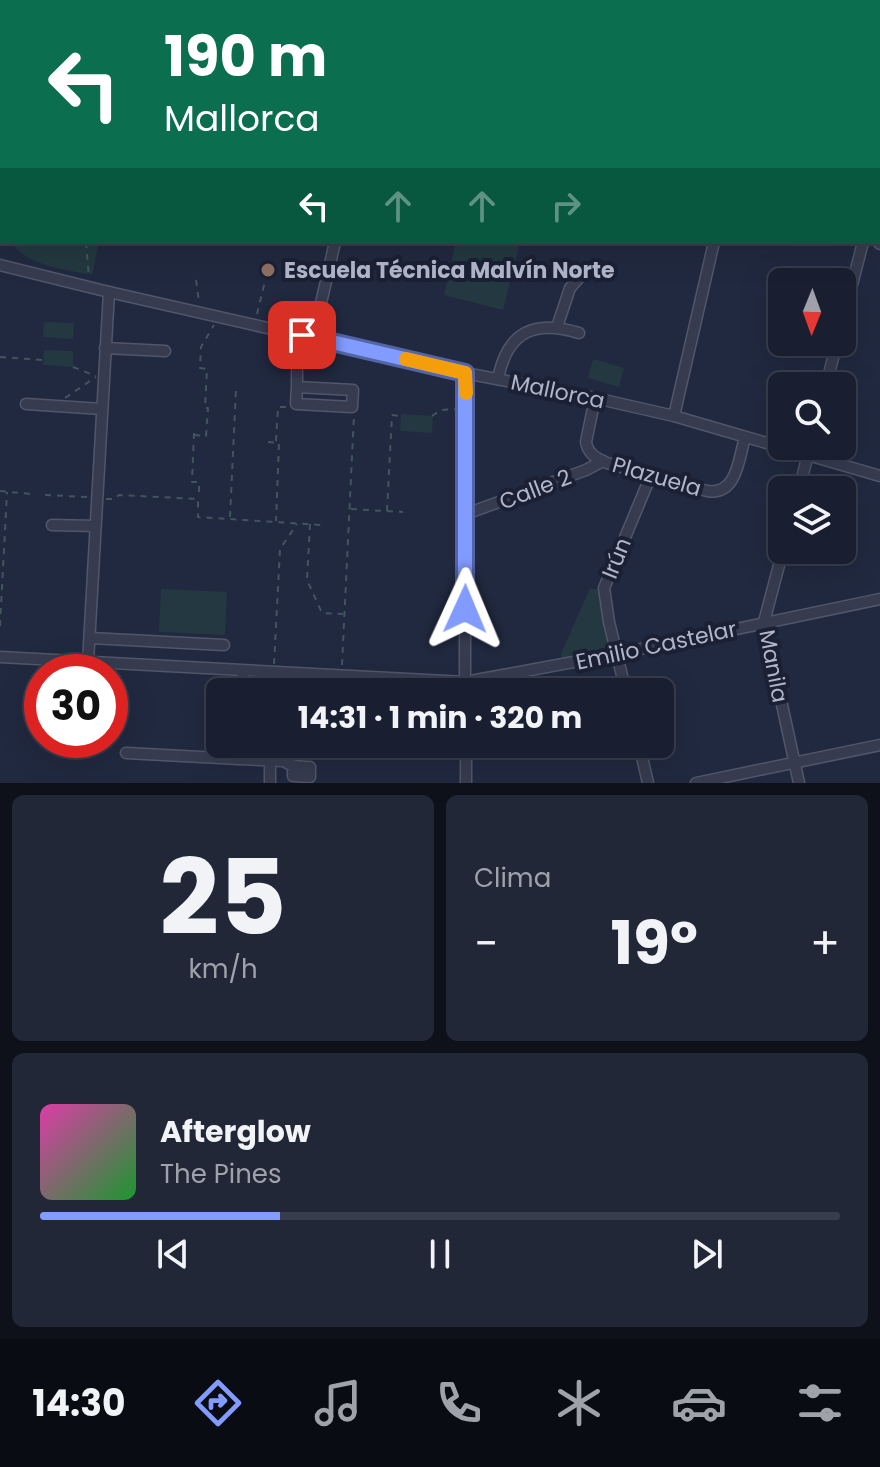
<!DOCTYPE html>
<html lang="es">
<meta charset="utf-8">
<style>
:root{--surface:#191f30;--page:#222738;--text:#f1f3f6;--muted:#9fa2ab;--line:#373d4c;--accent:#829bff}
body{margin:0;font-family:Poppins,sans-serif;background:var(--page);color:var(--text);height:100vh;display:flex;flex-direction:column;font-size:30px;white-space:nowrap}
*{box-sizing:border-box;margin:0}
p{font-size:26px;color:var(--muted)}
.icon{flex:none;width:44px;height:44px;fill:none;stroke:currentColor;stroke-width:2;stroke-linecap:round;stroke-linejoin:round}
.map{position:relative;height:783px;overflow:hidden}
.side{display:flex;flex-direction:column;gap:12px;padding:12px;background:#0e111a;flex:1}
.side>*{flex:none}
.hud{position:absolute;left:0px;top:0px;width:880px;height:244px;box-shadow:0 8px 32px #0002,0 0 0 2px var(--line);background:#0b6e4f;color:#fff;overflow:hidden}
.needle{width:52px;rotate:181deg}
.tools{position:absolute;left:768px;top:268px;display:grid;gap:16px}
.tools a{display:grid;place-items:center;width:88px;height:88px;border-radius:12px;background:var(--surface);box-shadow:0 8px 32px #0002,0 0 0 2px var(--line);font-size:40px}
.speed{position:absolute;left:24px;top:654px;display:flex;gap:16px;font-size:40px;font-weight:700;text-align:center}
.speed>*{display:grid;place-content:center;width:104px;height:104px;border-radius:50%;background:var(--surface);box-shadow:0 8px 32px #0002,0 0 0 2px var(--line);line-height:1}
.speed .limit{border:12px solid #d22;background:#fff;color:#111}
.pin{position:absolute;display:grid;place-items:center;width:68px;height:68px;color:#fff;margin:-34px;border-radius:16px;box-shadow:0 4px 12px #0006}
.me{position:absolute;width:88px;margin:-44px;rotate:1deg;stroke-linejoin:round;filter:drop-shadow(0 0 6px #0008)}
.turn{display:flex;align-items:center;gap:28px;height:168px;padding:0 32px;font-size:36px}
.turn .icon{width:104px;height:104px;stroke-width:2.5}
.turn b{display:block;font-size:56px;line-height:68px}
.lanes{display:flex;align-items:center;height:76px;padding:0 32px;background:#0003;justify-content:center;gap:40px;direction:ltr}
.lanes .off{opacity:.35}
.big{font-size:60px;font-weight:700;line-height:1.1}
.side .tile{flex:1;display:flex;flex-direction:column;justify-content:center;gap:12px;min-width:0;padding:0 28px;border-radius:12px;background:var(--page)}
.side .dial{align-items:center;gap:0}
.dial b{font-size:104px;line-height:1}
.song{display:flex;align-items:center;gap:24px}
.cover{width:96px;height:96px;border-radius:12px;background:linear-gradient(135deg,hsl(320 70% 55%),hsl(130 70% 35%))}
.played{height:8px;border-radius:4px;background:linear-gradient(90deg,var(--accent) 30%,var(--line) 30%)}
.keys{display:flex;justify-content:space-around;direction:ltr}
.heat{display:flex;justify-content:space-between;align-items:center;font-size:44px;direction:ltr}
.side .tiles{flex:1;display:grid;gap:12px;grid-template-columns:1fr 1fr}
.tile:last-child{grid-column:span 2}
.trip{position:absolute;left:206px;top:678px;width:468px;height:80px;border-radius:12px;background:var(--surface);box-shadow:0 8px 32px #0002,0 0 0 2px var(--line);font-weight:700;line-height:80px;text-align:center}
.tabs{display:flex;height:128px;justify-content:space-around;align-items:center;background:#0a0c13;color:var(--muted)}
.tabs .icon{width:56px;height:56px}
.tabs .active{color:var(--accent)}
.tabs b{font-size:36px;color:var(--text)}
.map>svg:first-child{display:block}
.green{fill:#233840}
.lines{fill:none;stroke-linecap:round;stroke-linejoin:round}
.minor-casing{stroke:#51566a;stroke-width:13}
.path{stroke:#41555d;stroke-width:2;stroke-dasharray:6 6;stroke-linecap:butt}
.minor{stroke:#363b4f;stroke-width:10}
.route-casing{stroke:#5465a6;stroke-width:20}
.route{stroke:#829bff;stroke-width:14}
.slow{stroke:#f59e0b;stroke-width:14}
.education-dot{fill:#8d6e63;stroke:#1b2034;stroke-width:3}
.labels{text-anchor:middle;stroke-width:8;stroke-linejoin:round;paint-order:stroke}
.poi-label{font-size:22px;font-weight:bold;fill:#b1b6ca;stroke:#1b2034;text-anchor:start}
.street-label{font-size:22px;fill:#b1b6ca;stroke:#1b2034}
</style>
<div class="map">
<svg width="880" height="783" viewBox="0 0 880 783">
<rect width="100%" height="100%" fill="#212940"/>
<g class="green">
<rect x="51" y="0" width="218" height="2"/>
<path d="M11 242H99L92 275C65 269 28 267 11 242Z"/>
<path d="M456 242H520L503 310 444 295Z"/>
<path d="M44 322 74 323 73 339 43 337Z"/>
<path d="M44 350 73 351V367L43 365Z"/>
<path d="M593 359 624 368 619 387 588 378Z"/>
<path d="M401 414 433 416 432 433 400 431Z"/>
<path d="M590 588 599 590 600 603 608 639 607 647 602 651 562 659 561 654Z"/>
<path d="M161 589 227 592 225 635 159 632Z"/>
</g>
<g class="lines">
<g class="minor-casing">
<g id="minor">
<path d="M514 0 517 2"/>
<path d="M741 0 748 2"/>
<path d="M24 2 25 0"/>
<path d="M39 2 40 0"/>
<path d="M381 2 382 0"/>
<path d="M581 2V0"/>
<path d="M682 2V0"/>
<path d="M725 2 726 0"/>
<path d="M878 38 880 39"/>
<path d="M0 56 2 57"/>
<path d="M878 71 880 64"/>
<path d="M878 152 880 153"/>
<path d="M0 190 2 180"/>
<path d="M878 242 880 244"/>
<path d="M0 265 109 292 465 373 595 398 674 416 880 476"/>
<path d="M842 324 863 242"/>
<path d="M557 327 570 288 580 277 582 268"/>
<path d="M313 338 335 242"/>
<path d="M105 348 165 351"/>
<path d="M498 379C507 332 534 319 579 333"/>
<path d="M826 386 837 342"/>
<path d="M297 387 296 404 352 407 353 390 297 387V346L302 335"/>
<path d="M595 398 586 442C588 454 596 458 607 463L707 491C737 496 739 458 745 437"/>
<path d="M26 404 102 409"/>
<path d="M674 416 714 242"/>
<path d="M799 490 810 446"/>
<path d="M466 514 586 470 603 461"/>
<path d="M52 525 95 526"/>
<path d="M783 550 764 622 799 783"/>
<path d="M90 638 224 645"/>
<path d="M0 657 465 682 617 654 880 599"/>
<path d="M88 662 109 292"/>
<path d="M243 692V671"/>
<path d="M465 692V373"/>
<path d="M626 692 609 622 604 588 651 475"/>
<path d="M240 744 239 759 284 761C292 767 301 767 310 767V777L293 776V766"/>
<path d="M639 744 648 783"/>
<path d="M126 753 239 759"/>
<path d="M270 783V761"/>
<path d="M466 783V744"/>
<path d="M696 783 880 745"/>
</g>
</g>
<g class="path">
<path d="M286 2 289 0"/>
<path d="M0 18 2 20"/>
<path d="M86 242 89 278"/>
<path d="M196 280 199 302"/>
<path d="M257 314 269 265"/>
<path d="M0 357 43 360"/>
<path d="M73 367 96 376"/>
<path d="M65 398 96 377"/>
<path d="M432 416 441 410 457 409"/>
<path d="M194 433 192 482H199V498"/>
<path d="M194 435 206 436 208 408H205L207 369 200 368 201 347 214 325"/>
<path d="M276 441 278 407H286"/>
<path d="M268 442 279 443 276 521"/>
<path d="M0 491 31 494"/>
<path d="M45 495 87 497"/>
<path d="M106 499H114L119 495 198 499V517L321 525"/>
<path d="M351 509 403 512"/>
<path d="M387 511 392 415 401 416"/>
<path d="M230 517 236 389"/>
<path d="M310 524 307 580 322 613 343 614"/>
<path d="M0 626 7 492"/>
<path d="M274 664 280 549 297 524"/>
<path d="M342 665 354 415"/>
</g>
<use href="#minor" class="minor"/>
</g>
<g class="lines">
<g class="route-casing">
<path id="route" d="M302 335 465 373V609"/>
</g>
<use href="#route" class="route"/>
<path class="slow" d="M406 359 465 373 466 393"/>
</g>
<circle class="education-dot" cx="268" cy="270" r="8"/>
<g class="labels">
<g class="poi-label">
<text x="284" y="278">Escuela Técnica Malvín Norte</text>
</g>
<g class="street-label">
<text transform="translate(558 391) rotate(12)" y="8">Mallorca</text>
<text transform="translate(657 476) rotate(16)" y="8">Plazuela</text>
<text transform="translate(535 489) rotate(-21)" y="8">Calle 2</text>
<text transform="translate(616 558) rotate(-68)" y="8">Irún</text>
<text transform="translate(656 645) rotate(-12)" y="8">Emilio Castelar</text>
<text transform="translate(774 666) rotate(79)" y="8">Manila</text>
</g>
</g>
</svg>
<div class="tools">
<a><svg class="needle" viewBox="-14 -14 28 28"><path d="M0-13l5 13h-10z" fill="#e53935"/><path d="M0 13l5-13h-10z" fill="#9fa2ab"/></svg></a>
<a><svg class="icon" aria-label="search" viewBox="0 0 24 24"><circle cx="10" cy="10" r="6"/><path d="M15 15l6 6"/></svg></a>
<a><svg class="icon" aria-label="layers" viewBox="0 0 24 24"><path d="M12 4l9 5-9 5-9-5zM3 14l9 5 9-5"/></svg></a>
</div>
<div class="speed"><div class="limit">30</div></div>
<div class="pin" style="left:302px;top:335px;background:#d93025"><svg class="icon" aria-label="arrive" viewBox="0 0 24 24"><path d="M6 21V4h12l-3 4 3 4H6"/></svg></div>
<svg class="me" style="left:465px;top:609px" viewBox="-20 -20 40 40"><path d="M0-17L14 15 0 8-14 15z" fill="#829bff" stroke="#fff" stroke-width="4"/></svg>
<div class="trip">14:31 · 1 min · 320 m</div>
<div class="hud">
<div class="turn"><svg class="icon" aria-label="left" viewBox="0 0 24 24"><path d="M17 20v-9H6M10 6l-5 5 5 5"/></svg><div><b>190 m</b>Mallorca</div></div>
<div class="lanes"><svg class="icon" aria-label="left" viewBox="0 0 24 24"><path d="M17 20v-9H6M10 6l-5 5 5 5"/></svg><svg class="icon off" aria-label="ahead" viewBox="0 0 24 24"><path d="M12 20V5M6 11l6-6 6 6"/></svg><svg class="icon off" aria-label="ahead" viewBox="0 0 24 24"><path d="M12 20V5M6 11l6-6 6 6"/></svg><svg class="icon off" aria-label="right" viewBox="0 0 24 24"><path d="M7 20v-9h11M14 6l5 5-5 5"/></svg></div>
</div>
</div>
<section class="side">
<div class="tiles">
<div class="tile dial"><b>25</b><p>km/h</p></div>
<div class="tile"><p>Clima</p>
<div class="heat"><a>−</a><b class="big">19°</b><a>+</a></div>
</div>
<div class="tile">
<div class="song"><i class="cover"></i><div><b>Afterglow</b><p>The Pines</p></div></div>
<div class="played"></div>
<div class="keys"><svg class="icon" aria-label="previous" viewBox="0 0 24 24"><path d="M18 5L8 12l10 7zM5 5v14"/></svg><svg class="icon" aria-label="pause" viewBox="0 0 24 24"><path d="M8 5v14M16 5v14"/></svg><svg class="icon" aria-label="next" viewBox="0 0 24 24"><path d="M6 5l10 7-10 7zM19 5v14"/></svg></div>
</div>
</div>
</section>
<nav class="tabs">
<b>14:30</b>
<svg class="icon active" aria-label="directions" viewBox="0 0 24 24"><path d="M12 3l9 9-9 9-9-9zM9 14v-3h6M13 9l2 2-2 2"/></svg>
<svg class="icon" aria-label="music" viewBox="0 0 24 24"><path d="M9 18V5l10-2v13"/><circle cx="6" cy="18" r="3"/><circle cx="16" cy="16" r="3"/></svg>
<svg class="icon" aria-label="phone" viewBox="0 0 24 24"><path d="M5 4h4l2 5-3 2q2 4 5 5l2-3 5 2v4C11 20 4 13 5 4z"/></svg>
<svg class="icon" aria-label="climate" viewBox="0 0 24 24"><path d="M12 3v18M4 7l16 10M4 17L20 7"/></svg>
<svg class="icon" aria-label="car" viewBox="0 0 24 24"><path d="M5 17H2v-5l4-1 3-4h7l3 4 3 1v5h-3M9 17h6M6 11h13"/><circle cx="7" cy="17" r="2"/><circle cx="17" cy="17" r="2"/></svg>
<svg class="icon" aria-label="filters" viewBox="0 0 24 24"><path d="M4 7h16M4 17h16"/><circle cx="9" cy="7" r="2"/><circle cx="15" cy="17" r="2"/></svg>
</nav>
